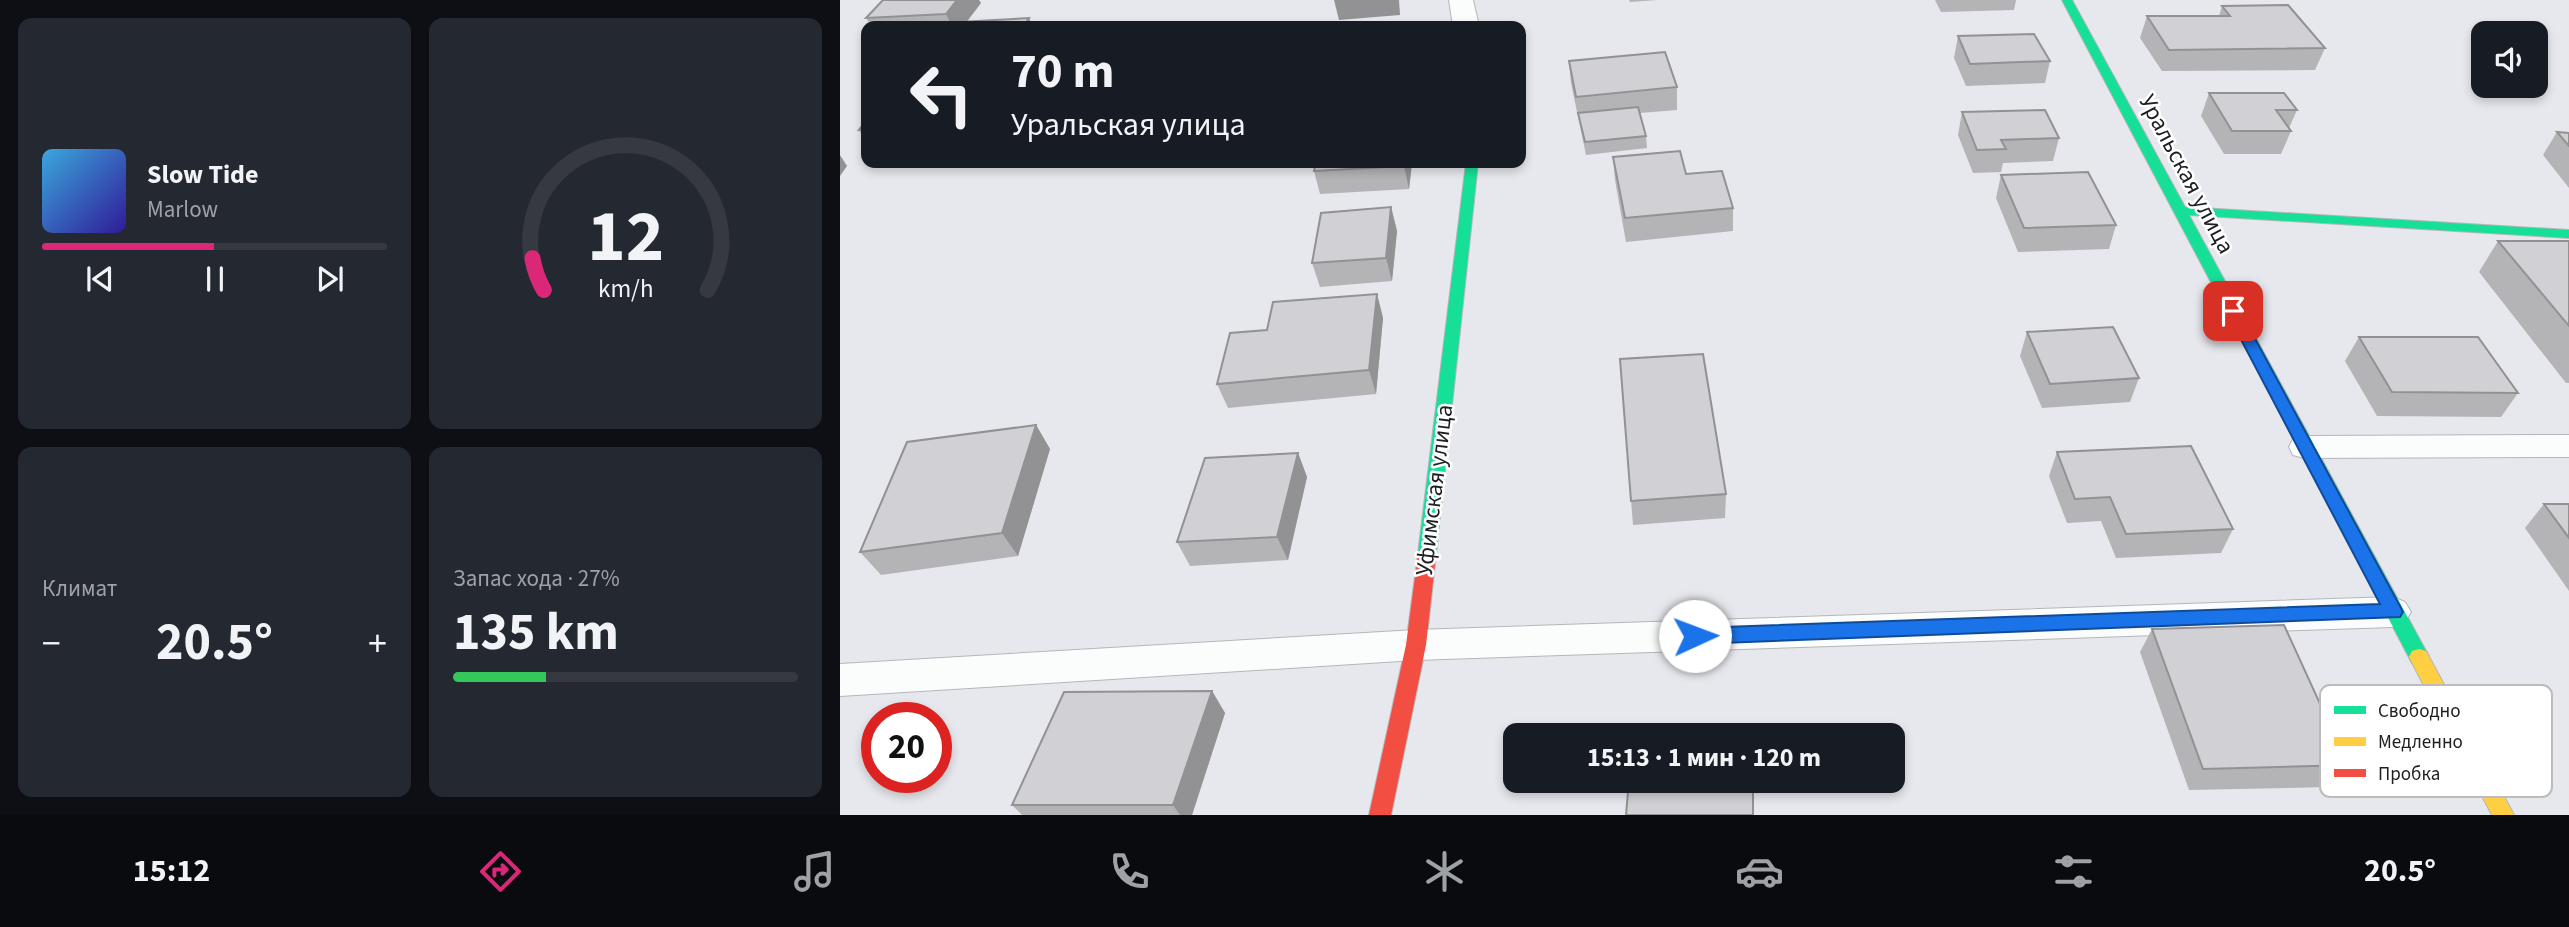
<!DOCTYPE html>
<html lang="ru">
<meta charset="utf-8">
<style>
:root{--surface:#171b24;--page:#242831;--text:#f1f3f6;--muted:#9ea1a6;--line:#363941;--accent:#db2777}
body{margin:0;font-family:"Source Sans 3",sans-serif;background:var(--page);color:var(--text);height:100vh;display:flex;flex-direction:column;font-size:26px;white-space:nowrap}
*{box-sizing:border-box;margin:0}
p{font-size:23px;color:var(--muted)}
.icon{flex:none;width:38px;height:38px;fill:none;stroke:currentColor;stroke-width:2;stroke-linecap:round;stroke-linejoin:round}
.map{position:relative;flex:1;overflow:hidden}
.details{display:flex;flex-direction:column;gap:18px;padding:18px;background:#0d0f14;width:840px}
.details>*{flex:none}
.banner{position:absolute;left:21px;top:21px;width:665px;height:147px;border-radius:14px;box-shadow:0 4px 10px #0003;background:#171b24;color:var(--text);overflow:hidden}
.buttons{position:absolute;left:1631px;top:21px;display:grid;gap:14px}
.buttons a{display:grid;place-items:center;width:77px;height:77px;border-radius:14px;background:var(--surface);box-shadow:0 4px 10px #0003;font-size:35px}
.speed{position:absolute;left:21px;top:702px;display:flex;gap:14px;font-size:35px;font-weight:700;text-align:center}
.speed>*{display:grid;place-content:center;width:91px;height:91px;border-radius:50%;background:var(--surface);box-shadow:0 4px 10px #0003;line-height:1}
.speed .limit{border:10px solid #d22;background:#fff;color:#111}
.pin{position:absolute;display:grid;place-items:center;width:60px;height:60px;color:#fff;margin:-30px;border-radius:14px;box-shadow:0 4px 10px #0006}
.me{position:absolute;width:77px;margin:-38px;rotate:88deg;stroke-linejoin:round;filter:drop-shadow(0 0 5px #0008)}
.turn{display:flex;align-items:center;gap:24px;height:147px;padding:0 35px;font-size:32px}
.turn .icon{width:91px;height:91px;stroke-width:2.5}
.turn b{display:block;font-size:49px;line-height:60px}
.big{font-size:52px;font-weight:700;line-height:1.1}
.details .widget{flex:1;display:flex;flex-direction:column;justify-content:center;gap:10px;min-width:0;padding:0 24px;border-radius:14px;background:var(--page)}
.details .dial{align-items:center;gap:0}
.dial svg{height:182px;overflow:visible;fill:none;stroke:var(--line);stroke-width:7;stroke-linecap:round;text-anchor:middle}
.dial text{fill:var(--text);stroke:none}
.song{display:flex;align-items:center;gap:21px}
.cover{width:84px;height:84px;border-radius:10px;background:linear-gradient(135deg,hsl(200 70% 55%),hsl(250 70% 35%))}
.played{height:7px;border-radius:4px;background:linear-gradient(90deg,var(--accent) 50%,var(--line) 50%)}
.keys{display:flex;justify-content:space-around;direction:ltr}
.heat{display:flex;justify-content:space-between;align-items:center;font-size:38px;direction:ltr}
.charge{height:10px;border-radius:5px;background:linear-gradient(90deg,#34c759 27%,var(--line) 0)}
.details .tiles{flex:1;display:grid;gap:18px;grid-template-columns:repeat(2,1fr)}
.trip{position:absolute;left:663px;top:723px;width:402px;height:70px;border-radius:14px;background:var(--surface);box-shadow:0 4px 10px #0003;font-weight:700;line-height:70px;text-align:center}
.tabs{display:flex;height:112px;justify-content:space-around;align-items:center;background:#090b0e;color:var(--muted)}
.tabs .icon{width:49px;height:49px}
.tabs .on{color:var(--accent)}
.tabs b{font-size:32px;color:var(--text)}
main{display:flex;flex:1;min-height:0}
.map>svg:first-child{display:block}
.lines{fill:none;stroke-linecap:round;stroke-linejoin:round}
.lane-casing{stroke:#b6b6ba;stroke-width:2}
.street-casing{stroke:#b6b6ba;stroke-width:2}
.fast-casing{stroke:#b6b6ba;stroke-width:2}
.slow-casing{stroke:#b6b6ba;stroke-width:2}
.jam-casing{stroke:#b6b6ba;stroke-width:2}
.lane{fill:#fbfcfc;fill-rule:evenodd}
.street{fill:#fbfcfc;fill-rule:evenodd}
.fast{fill:#16e098;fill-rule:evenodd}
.slow{fill:#ffcf43;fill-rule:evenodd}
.jam{fill:#f24e42;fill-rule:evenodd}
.wall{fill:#b4b4b7}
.shaded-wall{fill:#929295}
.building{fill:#d1d1d5;stroke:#929295;stroke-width:2}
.route{fill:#1a73e8;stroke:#114b97;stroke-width:2}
.labels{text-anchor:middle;stroke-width:5;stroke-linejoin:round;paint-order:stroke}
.street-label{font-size:24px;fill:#1f1f23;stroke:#fff}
.key{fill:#fff;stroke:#bcbcbd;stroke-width:2}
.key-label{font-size:19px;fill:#1f1f23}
</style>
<main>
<section class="details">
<div class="tiles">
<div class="widget">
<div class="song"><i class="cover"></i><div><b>Slow Tide</b><p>Marlow</p></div></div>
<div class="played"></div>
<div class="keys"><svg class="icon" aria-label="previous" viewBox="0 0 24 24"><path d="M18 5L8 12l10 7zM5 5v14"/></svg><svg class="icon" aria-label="pause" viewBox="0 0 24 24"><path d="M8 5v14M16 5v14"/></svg><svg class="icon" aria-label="next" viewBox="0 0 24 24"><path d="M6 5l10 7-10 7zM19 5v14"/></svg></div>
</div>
<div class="widget dial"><svg viewBox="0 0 100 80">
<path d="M14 69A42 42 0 1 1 86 69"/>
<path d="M14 69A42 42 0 0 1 9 55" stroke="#db2777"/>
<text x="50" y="56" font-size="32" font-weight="700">12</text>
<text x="50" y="72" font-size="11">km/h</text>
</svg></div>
<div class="widget"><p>Климат</p>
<div class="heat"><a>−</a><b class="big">20.5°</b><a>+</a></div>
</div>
<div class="widget"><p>Запас хода · 27%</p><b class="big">135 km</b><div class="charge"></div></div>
</div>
</section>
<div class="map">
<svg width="1729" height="815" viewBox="0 0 1729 815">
<rect width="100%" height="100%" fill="#e7e8ed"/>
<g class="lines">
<g class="lane-casing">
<g id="lane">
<path d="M1729 435V457L1464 458 1453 455 1449 447 1453 439 1464 436Z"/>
<path d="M1553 597 1565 602 1571 612 1565 622 1553 627 576 660 0 696V664L576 630Z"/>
</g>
</g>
<g class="street-casing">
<path id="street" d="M609 0H633L639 26H613Z"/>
</g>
<g class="fast-casing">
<g id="fast">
<path d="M1222 0H1232L1345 207 1729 230V238L1349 215 1586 651 1589 657 1586 663 1579 665 1572 663Z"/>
<path d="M626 163H638L596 554 593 559 587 561 581 559 578 554Z"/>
</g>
</g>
<g class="slow-casing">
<path id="slow" d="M1579 649 1586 651 1674 815H1652L1569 657 1572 651Z"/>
</g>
<g class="jam-casing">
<path id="jam" d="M587 547 593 549 596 554 586 645 551 815H529L566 645 578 554 581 549Z"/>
</g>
<use href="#lane" class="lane"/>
<use href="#street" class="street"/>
<use href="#fast" class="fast"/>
<use href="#slow" class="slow"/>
<use href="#jam" class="jam"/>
</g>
<g class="wall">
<path d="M789 0H818L790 2Z"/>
<path d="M1095 0H1176L1174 10 1101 12Z"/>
<path d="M141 3 127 22 189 18 192 26H31L26 18Z"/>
<path d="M1382 6 1485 48 1475 70 1322 71 1300 38 1307 16H1379Z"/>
<path d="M1118 36 1210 61 1205 83 1126 86 1114 58Z"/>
<path d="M729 61 837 87V110L800 113 806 136 807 148 746 155 731 83Z"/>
<path d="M1369 93 1457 110 1449 128 1451 131 1441 154H1384L1361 116Z"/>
<path d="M1122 112 1219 138 1213 161 1163 163 1161 172 1133 173 1118 135Z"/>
<path d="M26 120V141L19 130Z"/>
<path d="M1717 132 1729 133V188L1703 155Z"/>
<path d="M773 157 846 174 893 208V231L786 242 775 180Z"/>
<path d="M572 163 569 189 480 194 474 171Z"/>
<path d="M1161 175 1276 225 1269 249 1178 252 1156 198Z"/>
<path d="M551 207 557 231 552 281 480 287 472 263Z"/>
<path d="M1658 241H1729V383H1726L1639 272Z"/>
<path d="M537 294 543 318 536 394 388 408 377 384 427 330Z"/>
<path d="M1187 332 1299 378 1290 402 1202 408 1180 356Z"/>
<path d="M1519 337 1678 393 1661 417 1537 416 1505 361Z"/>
<path d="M780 359 886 494 885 518 793 525Z"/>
<path d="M196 425 210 449 178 556 41 575 20 552Z"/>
<path d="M1217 452 1393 529 1381 553 1276 558 1261 521 1227 523 1209 476Z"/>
<path d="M458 453 467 477 448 560 350 566 337 542Z"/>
<path d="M1704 504H1729V591L1685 528Z"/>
<path d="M1312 629 1508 765 1490 787 1349 790 1300 652Z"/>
<path d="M372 691 385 713 352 815H182L172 805Z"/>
</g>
<g class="shaded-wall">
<path d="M117 0H139L141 3 123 26H112L106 14Z"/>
<path d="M494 0H559L560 15 499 20Z"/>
<path d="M189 18 192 26H184Z"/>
<path d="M0 155 7 166 0 176Z"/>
<path d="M565 163H572L569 189 564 166Z"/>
<path d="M551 207 557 231 552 281 546 258Z"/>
<path d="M537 294 543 318 536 394 529 370Z"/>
<path d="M196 425 210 449 178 556 162 533Z"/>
<path d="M458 453 467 477 448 560 437 537Z"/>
<path d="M372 691 385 713 352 815H340L333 805Z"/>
</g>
<g class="building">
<path d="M43 0H117L106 14 26 18Z"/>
<path d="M1448 5 1485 48 1329 50 1307 16H1390L1382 6Z"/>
<path d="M189 18 184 26H99L102 23Z"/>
<path d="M1194 34 1210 61 1130 64 1118 36Z"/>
<path d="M825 52 837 87 736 97 729 61Z"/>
<path d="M1369 93H1444L1457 110H1436L1451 131H1392Z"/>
<path d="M798 107 806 136 745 142 738 113Z"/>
<path d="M1205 110 1219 138 1161 140 1166 149 1137 150 1122 112Z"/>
<path d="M26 120V129L19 130Z"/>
<path d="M1717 132 1729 133V146Z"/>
<path d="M840 151 846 174 882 171 893 208 785 218 773 157Z"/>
<path d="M476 163H565L564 166 474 171Z"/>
<path d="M1248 172 1276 225 1184 228 1161 175Z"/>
<path d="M551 207 546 258 472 263 481 213Z"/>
<path d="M1658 241H1729V326Z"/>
<path d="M537 294 529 370 377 384 390 333 427 330 433 302Z"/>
<path d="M1273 327 1299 378 1210 384 1187 332Z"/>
<path d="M1519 337H1638L1678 393 1552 392Z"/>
<path d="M863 354 886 494 791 501 780 359Z"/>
<path d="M196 425 162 533 20 552 67 442Z"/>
<path d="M1351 446 1393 529 1286 534 1270 497 1235 499 1217 452Z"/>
<path d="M458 453 437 537 337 542 365 458Z"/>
<path d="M1704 504H1729V538Z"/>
<path d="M1444 625 1508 765 1363 769 1312 629Z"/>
<path d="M372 691 333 805H172L224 692Z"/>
<path d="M789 780H913V815H786Z"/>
</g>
<path class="route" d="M1393 306 1400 311 1560 606 1563 612 1560 617 855 644 848 642 846 636 848 630 855 628 1540 604 1386 311Z"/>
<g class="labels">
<g class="street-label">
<text transform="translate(1347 174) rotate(62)" y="8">Уральская улица</text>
<text transform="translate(594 490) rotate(-83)" y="8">Уфимская улица</text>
</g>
</g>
<rect x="1480" y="685" width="232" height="112" rx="10" class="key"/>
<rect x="1494" y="706" width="32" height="8" fill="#16e098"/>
<rect x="1494" y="737" width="32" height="9" fill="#ffcf43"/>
<rect x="1494" y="769" width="32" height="8" fill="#f24e42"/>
<g class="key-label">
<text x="1538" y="717">Свободно</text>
<text x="1538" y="748">Медленно</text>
<text x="1538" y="780">Пробка</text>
</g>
</svg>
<div class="buttons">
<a><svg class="icon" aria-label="sound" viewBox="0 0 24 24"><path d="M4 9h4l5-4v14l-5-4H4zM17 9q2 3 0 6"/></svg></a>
</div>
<div class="speed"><div class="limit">20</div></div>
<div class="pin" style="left:1393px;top:311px;background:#d93025"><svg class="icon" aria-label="arrive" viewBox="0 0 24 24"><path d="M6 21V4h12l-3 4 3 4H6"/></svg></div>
<svg class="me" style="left:855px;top:636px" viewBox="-20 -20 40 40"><circle r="19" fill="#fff"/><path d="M0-13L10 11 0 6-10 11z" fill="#1a73e8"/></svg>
<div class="trip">15:13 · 1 мин · 120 m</div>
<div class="banner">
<div class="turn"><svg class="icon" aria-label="left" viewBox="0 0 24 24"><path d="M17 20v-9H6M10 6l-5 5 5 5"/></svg><div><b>70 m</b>Уральская улица</div></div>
</div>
</div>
</main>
<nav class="tabs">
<b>15:12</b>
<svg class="icon on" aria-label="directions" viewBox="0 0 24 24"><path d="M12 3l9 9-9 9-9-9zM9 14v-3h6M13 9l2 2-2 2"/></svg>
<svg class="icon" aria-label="music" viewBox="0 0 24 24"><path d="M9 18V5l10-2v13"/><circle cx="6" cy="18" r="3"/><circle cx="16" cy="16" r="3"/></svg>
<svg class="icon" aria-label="phone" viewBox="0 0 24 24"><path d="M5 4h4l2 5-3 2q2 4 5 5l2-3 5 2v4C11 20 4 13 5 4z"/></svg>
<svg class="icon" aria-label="climate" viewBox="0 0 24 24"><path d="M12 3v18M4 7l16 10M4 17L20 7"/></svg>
<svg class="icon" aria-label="car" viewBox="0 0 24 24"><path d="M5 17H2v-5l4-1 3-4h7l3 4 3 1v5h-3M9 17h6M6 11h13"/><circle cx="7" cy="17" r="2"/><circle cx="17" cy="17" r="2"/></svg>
<svg class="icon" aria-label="filters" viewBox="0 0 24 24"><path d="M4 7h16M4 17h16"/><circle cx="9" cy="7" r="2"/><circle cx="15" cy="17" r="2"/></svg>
<b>20.5°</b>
</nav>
